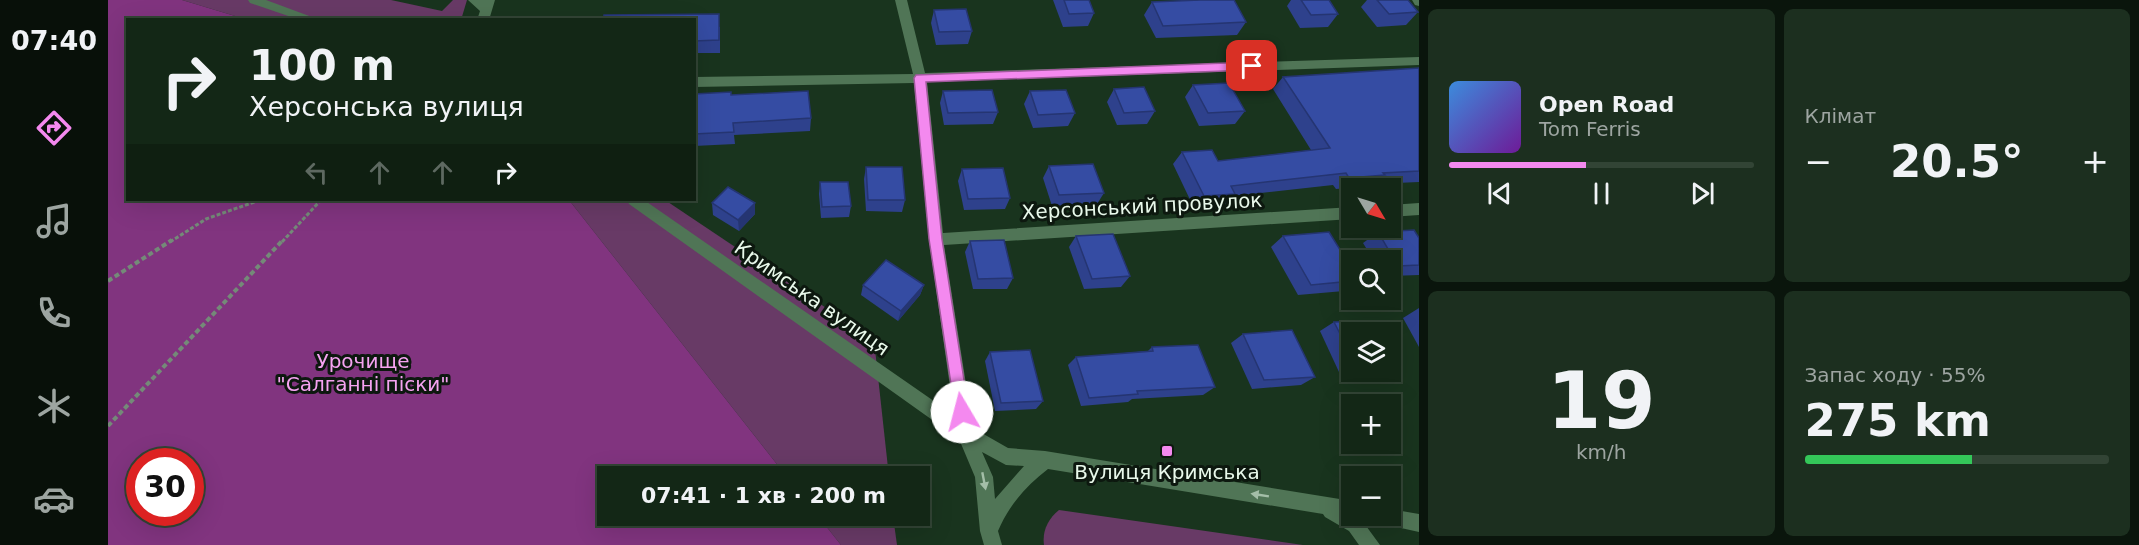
<!DOCTYPE html>
<html lang="uk">
<meta charset="utf-8">
<style>
:root{--surface:#132716;--page:#1c2f1f;--text:#f1f3f6;--muted:#9da5a1;--line:#324435;--accent:#f489ef}
body{margin:0;font-family:"DejaVu Sans",sans-serif;background:var(--page);color:var(--text);height:100vh;display:flex;flex-direction:column;font-size:22px;white-space:nowrap}
*{box-sizing:border-box;margin:0}
p{font-size:20px;color:var(--muted)}
.icon{flex:none;width:33px;height:33px;fill:none;stroke:currentColor;stroke-width:2;stroke-linecap:round;stroke-linejoin:round}
.map{position:relative;flex:1;overflow:hidden}
.side{display:flex;flex-direction:column;gap:9px;padding:9px;background:#0a150c;width:720px}
.side>*{flex:none}
.guide{position:absolute;left:18px;top:18px;width:570px;height:183px;border-radius:0px;box-shadow:0 6px 24px #0002,0 0 0 2px var(--line);background:#132716;color:var(--text);overflow:hidden}
.needle{width:39px;rotate:128deg}
.fabs{position:absolute;left:1233px;top:178px;display:grid;gap:12px}
.fabs a{display:grid;place-items:center;width:60px;height:60px;border-radius:0px;background:var(--surface);box-shadow:0 6px 24px #0002,0 0 0 2px var(--line);font-size:30px}
.speed{position:absolute;left:18px;top:448px;display:flex;gap:12px;font-size:30px;font-weight:700;text-align:center}
.speed>*{display:grid;place-content:center;width:78px;height:78px;border-radius:50%;background:var(--surface);box-shadow:0 6px 24px #0002,0 0 0 2px var(--line);line-height:1}
.speed .limit{border:9px solid #d22;background:#fff;color:#111}
.pin{position:absolute;display:grid;place-items:center;width:51px;height:51px;color:#fff;margin:-26px;border-radius:12px;box-shadow:0 3px 9px #0006}
.me{position:absolute;width:66px;margin:-33px;rotate:352deg;stroke-linejoin:round;filter:drop-shadow(0 0 4px #0008)}
.turn{display:flex;align-items:center;gap:21px;height:126px;padding:0 24px;font-size:27px}
.turn .icon{width:78px;height:78px;stroke-width:2.5}
.turn b{display:block;font-size:42px;line-height:51px}
.lanes{display:flex;align-items:center;height:57px;padding:0 24px;background:#0003;justify-content:center;gap:30px;direction:ltr}
.lanes .off{opacity:.35}
.big{font-size:45px;font-weight:800;line-height:1.1}
.side .card{flex:1;display:flex;flex-direction:column;justify-content:center;gap:9px;min-width:0;padding:0 21px;border-radius:9px;background:var(--page)}
.side .dial{align-items:center;gap:0}
.dial b{font-size:78px;line-height:1}
.song{display:flex;align-items:center;gap:18px}
.cover{width:72px;height:72px;border-radius:9px;background:linear-gradient(135deg,hsl(210 70% 55%),hsl(280 70% 35%))}
.played{height:6px;border-radius:3px;background:linear-gradient(90deg,var(--accent) 45%,var(--line) 45%)}
.keys{display:flex;justify-content:space-around;direction:ltr}
.heat{display:flex;justify-content:space-between;align-items:center;font-size:33px;direction:ltr}
.charge{height:9px;border-radius:4px;background:linear-gradient(90deg,#34c759 55%,var(--line) 0)}
.side .tiles{flex:1;display:grid;gap:9px;grid-template-columns:repeat(2,1fr)}
.trip{position:absolute;left:489px;top:466px;width:333px;height:60px;border-radius:0px;background:var(--surface);box-shadow:0 6px 24px #0002,0 0 0 2px var(--line);font-weight:800;line-height:60px;text-align:center}
main{display:flex;flex:1;min-height:0}
.menu{display:flex;flex-direction:column;width:108px;justify-content:space-around;align-items:center;background:#081009;color:var(--muted)}
.menu .icon{width:42px;height:42px}
.menu .active{color:var(--accent)}
.menu b{font-size:27px;color:var(--text)}
.map>svg:first-child{display:block}
.green{fill:#683a66}
.forest{fill:#81347f;fill-rule:evenodd}
.lines{fill:none;stroke-linecap:round;stroke-linejoin:round}
.path-far1{stroke:#748a78;stroke-width:3;stroke-dasharray:4 2;stroke-linecap:butt}
.path{stroke:#748a78;stroke-width:4;stroke-dasharray:5 3;stroke-linecap:butt}
.minor{fill:#507556;fill-rule:evenodd}
.wall{fill:#2e418c}
.shaded-wall{fill:#253572}
.building{fill:#354ca3;stroke:#253572;stroke-width:1.5}
.oneway{fill:#a4bea8}
.route{fill:#f489ef;stroke:#9f599b;stroke-width:1.5}
.poi-dot{fill:#f489ef;stroke:#0d180f;stroke-width:2}
.labels{text-anchor:middle;stroke-width:6;stroke-linejoin:round;paint-order:stroke}
.street-label{font-size:20px;fill:#e9f9eb;stroke:#0d180f}
.park-label{font-size:20px;fill:#f6a3f1;stroke:#0d180f}
.poi-label{font-size:20px;fill:#e9f9eb;stroke:#0d180f}
</style>
<main>
<nav class="menu">
<b>07:40</b>
<svg class="icon active" aria-label="directions" viewBox="0 0 24 24"><path d="M12 3l9 9-9 9-9-9zM9 14v-3h6M13 9l2 2-2 2"/></svg>
<svg class="icon" aria-label="music" viewBox="0 0 24 24"><path d="M9 18V5l10-2v13"/><circle cx="6" cy="18" r="3"/><circle cx="16" cy="16" r="3"/></svg>
<svg class="icon" aria-label="phone" viewBox="0 0 24 24"><path d="M5 4h4l2 5-3 2q2 4 5 5l2-3 5 2v4C11 20 4 13 5 4z"/></svg>
<svg class="icon" aria-label="climate" viewBox="0 0 24 24"><path d="M12 3v18M4 7l16 10M4 17L20 7"/></svg>
<svg class="icon" aria-label="car" viewBox="0 0 24 24"><path d="M5 17H2v-5l4-1 3-4h7l3 4 3 1v5h-3M9 17h6M6 11h13"/><circle cx="7" cy="17" r="2"/><circle cx="17" cy="17" r="2"/></svg>
</nav>
<div class="map">
<svg width="1311" height="545" viewBox="0 0 1311 545">
<rect width="100%" height="100%" fill="#19341e"/>
<g class="green">
<path d="M74 0H283L334 11 345 0H359L353 20 137 19Z"/>
<path d="M461 200H557L766 340 781 477H679Z"/>
<path d="M951 510 1195 545H936C934 531 940 519 951 510Z"/>
<path d="M710 516H785L789 545H733Z"/>
</g>
<path class="forest" d="M0 0H74L137 19 20 20V200H461L679 477H500V516H710L733 545H0ZM32 462H82V513H32Z"/>
<g class="lines">
<g class="path-far1">
<path d="M62 242 98 219 152 200"/>
<path d="M174 242 213 200"/>
</g>
<g class="path">
<path d="M0 281 64 240"/>
<path d="M0 426 175 240"/>
</g>
<g class="minor">
<path d="M140 0H158L212 20H192L142 3Z"/>
<path d="M360 0H387L381 20H369L372 11Z"/>
<path d="M787 0H799L817 73 1311 57V65L819 82 835 233 1244 207V219L836 245 865 428 900 448 937 451 1244 501V516L1253 519 1272 545H1251L1241 531 1217 517 1215 514 940 469C918 486 901 505 890 531L894 545H876L872 531 867 477 851 439 521 204 519 200H536L846 415 821 239 806 83 586 87V77L805 74ZM874 452 898 465 916 466 887 499 885 477Z"/>
<path d="M1304 0H1311V6L1307 5Z"/>
<path d="M1311 203V215L1282 217V205Z"/>
<path d="M1282 509 1311 514V532L1266 522 1263 516H1282Z"/>
</g>
</g>
<g class="wall">
<path d="M945 0H981L986 13 980 26 955 27Z"/>
<path d="M1183 0H1221L1230 14 1220 27 1192 28 1179 6Z"/>
<path d="M1259 0H1300L1310 12 1298 25 1269 27 1253 7Z"/>
<path d="M1044 2 1138 22 1129 35 1048 38 1036 15Z"/>
<path d="M826 10 864 31 860 44 828 45 823 23Z"/>
<path d="M586 20 612 27V53H586Z"/>
<path d="M1311 68V182L1265 184 1263 186 1228 189 1225 185 1125 196 1116 205 1086 208 1065 164 1074 152 1110 161 1203 150 1165 89 1175 77Z"/>
<path d="M1085 85 1137 111 1127 124 1091 126 1077 97Z"/>
<path d="M1006 89 1047 111 1039 124 1009 125 999 102Z"/>
<path d="M835 91 890 112 885 124 836 125 832 103Z"/>
<path d="M922 91 967 113 960 126 925 128 916 104Z"/>
<path d="M586 94 623 95 703 118 702 131 626 135 627 144 586 146Z"/>
<path d="M941 166 996 193 989 204 944 206 935 178Z"/>
<path d="M758 167 797 200 794 212 758 211 756 179Z"/>
<path d="M854 169 902 198 897 209 856 210 850 181Z"/>
<path d="M712 182 743 206 741 217 713 218 711 194Z"/>
<path d="M604 203 647 214 631 231 605 215Z"/>
<path d="M1270 232 1311 238V275L1282 276V261H1266L1255 243Z"/>
<path d="M968 236 1022 276 1013 287 976 289 961 247Z"/>
<path d="M1175 236 1244 269V286L1236 291 1190 295 1163 247Z"/>
<path d="M862 241 905 278 899 289H865L857 252Z"/>
<path d="M755 285H816L812 295 790 321 753 295Z"/>
<path d="M1311 308V347L1295 318Z"/>
<path d="M1226 322 1244 333V371L1231 372 1212 331Z"/>
<path d="M1135 334 1207 377 1193 385 1144 389 1123 343Z"/>
<path d="M1044 347 1107 387 1095 395 1024 399 1020 402 973 406 960 365 968 357 1040 351Z"/>
<path d="M882 352 935 401 928 409 887 411 877 361Z"/>
</g>
<g class="shaded-wall">
<path d="M647 203V214L631 231 630 220Z"/>
<path d="M816 285 812 295 790 321 793 311Z"/>
</g>
<g class="building">
<path d="M956 0H981L986 13 961 14Z"/>
<path d="M1092 0H1126L1138 22 1055 26 1044 2Z"/>
<path d="M1193 0H1221L1230 14 1203 15Z"/>
<path d="M1269 0H1300L1310 12 1281 14Z"/>
<path d="M858 9 864 31 831 32 826 10Z"/>
<path d="M611 14V40L586 41V20H495L496 15Z"/>
<path d="M1311 68V171L1275 173 1277 175 1241 178 1238 173 1123 186 1127 194 1096 196 1074 152 1104 150 1110 161 1222 148 1175 77Z"/>
<path d="M1121 83 1137 111 1100 113 1085 85Z"/>
<path d="M1036 87 1047 111 1016 113 1006 89Z"/>
<path d="M884 90 890 112 840 113 835 91Z"/>
<path d="M958 90 967 113 930 115 922 91Z"/>
<path d="M700 91 703 118 625 123 626 132 586 134V94L623 92V95Z"/>
<path d="M985 164 996 193 951 195 941 166Z"/>
<path d="M758 167H794L797 200H760Z"/>
<path d="M895 168 902 198 860 199 854 169Z"/>
<path d="M712 182H740L743 206 714 207Z"/>
<path d="M620 187 647 203 630 220 604 203Z"/>
<path d="M1306 230 1311 238V265L1290 266 1270 232Z"/>
<path d="M1221 232 1244 269V281L1203 285 1175 236Z"/>
<path d="M1005 234 1022 276 984 279 968 236Z"/>
<path d="M896 240 905 278 870 279 862 241Z"/>
<path d="M778 260 816 285 793 311 755 285Z"/>
<path d="M1263 321 1269 333H1244V357L1226 322Z"/>
<path d="M1184 330 1207 377 1156 380 1135 334Z"/>
<path d="M1090 345 1107 387 1029 391 1030 394 981 398 968 357 1045 351 1044 347Z"/>
<path d="M922 350 935 401 893 403 882 352Z"/>
</g>
<defs><path id="oneway-solid" d="M-6-.8H1V-3.2L6.5 0L1 3.2V.8H-6Z" transform="scale(1.5)"/></defs>
<g class="oneway">
<use href="#oneway-solid" transform="translate(876 481) rotate(79)"/>
<use href="#oneway-solid" transform="translate(1152 495) rotate(-171)"/>
</g>
<path class="route" d="M1144 62 1150 66 1144 70 818 82 834 239 861 412 859 417 854 419 848 417 821 239 806 78 808 75Z"/>
<rect class="poi-dot" x="1053" y="445" width="12" height="12" rx="3"/>
<g class="labels">
<g class="street-label">
<text transform="translate(1034 206) rotate(-3)" y="7">Херсонський провулок</text>
<text transform="translate(704 298) rotate(35)" y="7">Кримська вулиця</text>
</g>
<g class="park-label">
<text x="255" y="368">Урочище<tspan x="255" dy="23">"Салганні піски"</tspan></text>
</g>
<g class="poi-label">
<text x="1059" y="479">Вулиця Кримська</text>
</g>
</g>
</svg>
<div class="fabs">
<a><svg class="needle" viewBox="-14 -14 28 28"><path d="M0-13l5 13h-10z" fill="#e53935"/><path d="M0 13l5-13h-10z" fill="#9da5a1"/></svg></a>
<a><svg class="icon" aria-label="search" viewBox="0 0 24 24"><circle cx="10" cy="10" r="6"/><path d="M15 15l6 6"/></svg></a>
<a><svg class="icon" aria-label="layers" viewBox="0 0 24 24"><path d="M12 4l9 5-9 5-9-5zM3 14l9 5 9-5"/></svg></a>
<a>+</a>
<a>−</a>
</div>
<div class="speed"><div class="limit">30</div></div>
<div class="pin" style="left:1144px;top:66px;background:#d93025"><svg class="icon" aria-label="arrive" viewBox="0 0 24 24"><path d="M6 21V4h12l-3 4 3 4H6"/></svg></div>
<svg class="me" style="left:854px;top:412px" viewBox="-20 -20 40 40"><circle r="19" fill="#fff"/><path d="M0-13L10 11 0 6-10 11z" fill="#f489ef"/></svg>
<div class="trip">07:41 · 1 хв · 200 m</div>
<div class="guide">
<div class="turn"><svg class="icon" aria-label="right" viewBox="0 0 24 24"><path d="M7 20v-9h11M14 6l5 5-5 5"/></svg><div><b>100 m</b>Херсонська вулиця</div></div>
<div class="lanes"><svg class="icon off" aria-label="left" viewBox="0 0 24 24"><path d="M17 20v-9H6M10 6l-5 5 5 5"/></svg><svg class="icon off" aria-label="ahead" viewBox="0 0 24 24"><path d="M12 20V5M6 11l6-6 6 6"/></svg><svg class="icon off" aria-label="ahead" viewBox="0 0 24 24"><path d="M12 20V5M6 11l6-6 6 6"/></svg><svg class="icon" aria-label="right" viewBox="0 0 24 24"><path d="M7 20v-9h11M14 6l5 5-5 5"/></svg></div>
</div>
</div>
<section class="side">
<div class="tiles">
<div class="card">
<div class="song"><i class="cover"></i><div><b>Open Road</b><p>Tom Ferris</p></div></div>
<div class="played"></div>
<div class="keys"><svg class="icon" aria-label="previous" viewBox="0 0 24 24"><path d="M18 5L8 12l10 7zM5 5v14"/></svg><svg class="icon" aria-label="pause" viewBox="0 0 24 24"><path d="M8 5v14M16 5v14"/></svg><svg class="icon" aria-label="next" viewBox="0 0 24 24"><path d="M6 5l10 7-10 7zM19 5v14"/></svg></div>
</div>
<div class="card"><p>Клімат</p>
<div class="heat"><a>−</a><b class="big">20.5°</b><a>+</a></div>
</div>
<div class="card dial"><b>19</b><p>km/h</p></div>
<div class="card"><p>Запас ходу · 55%</p><b class="big">275 km</b><div class="charge"></div></div>
</div>
</section>
</main>
